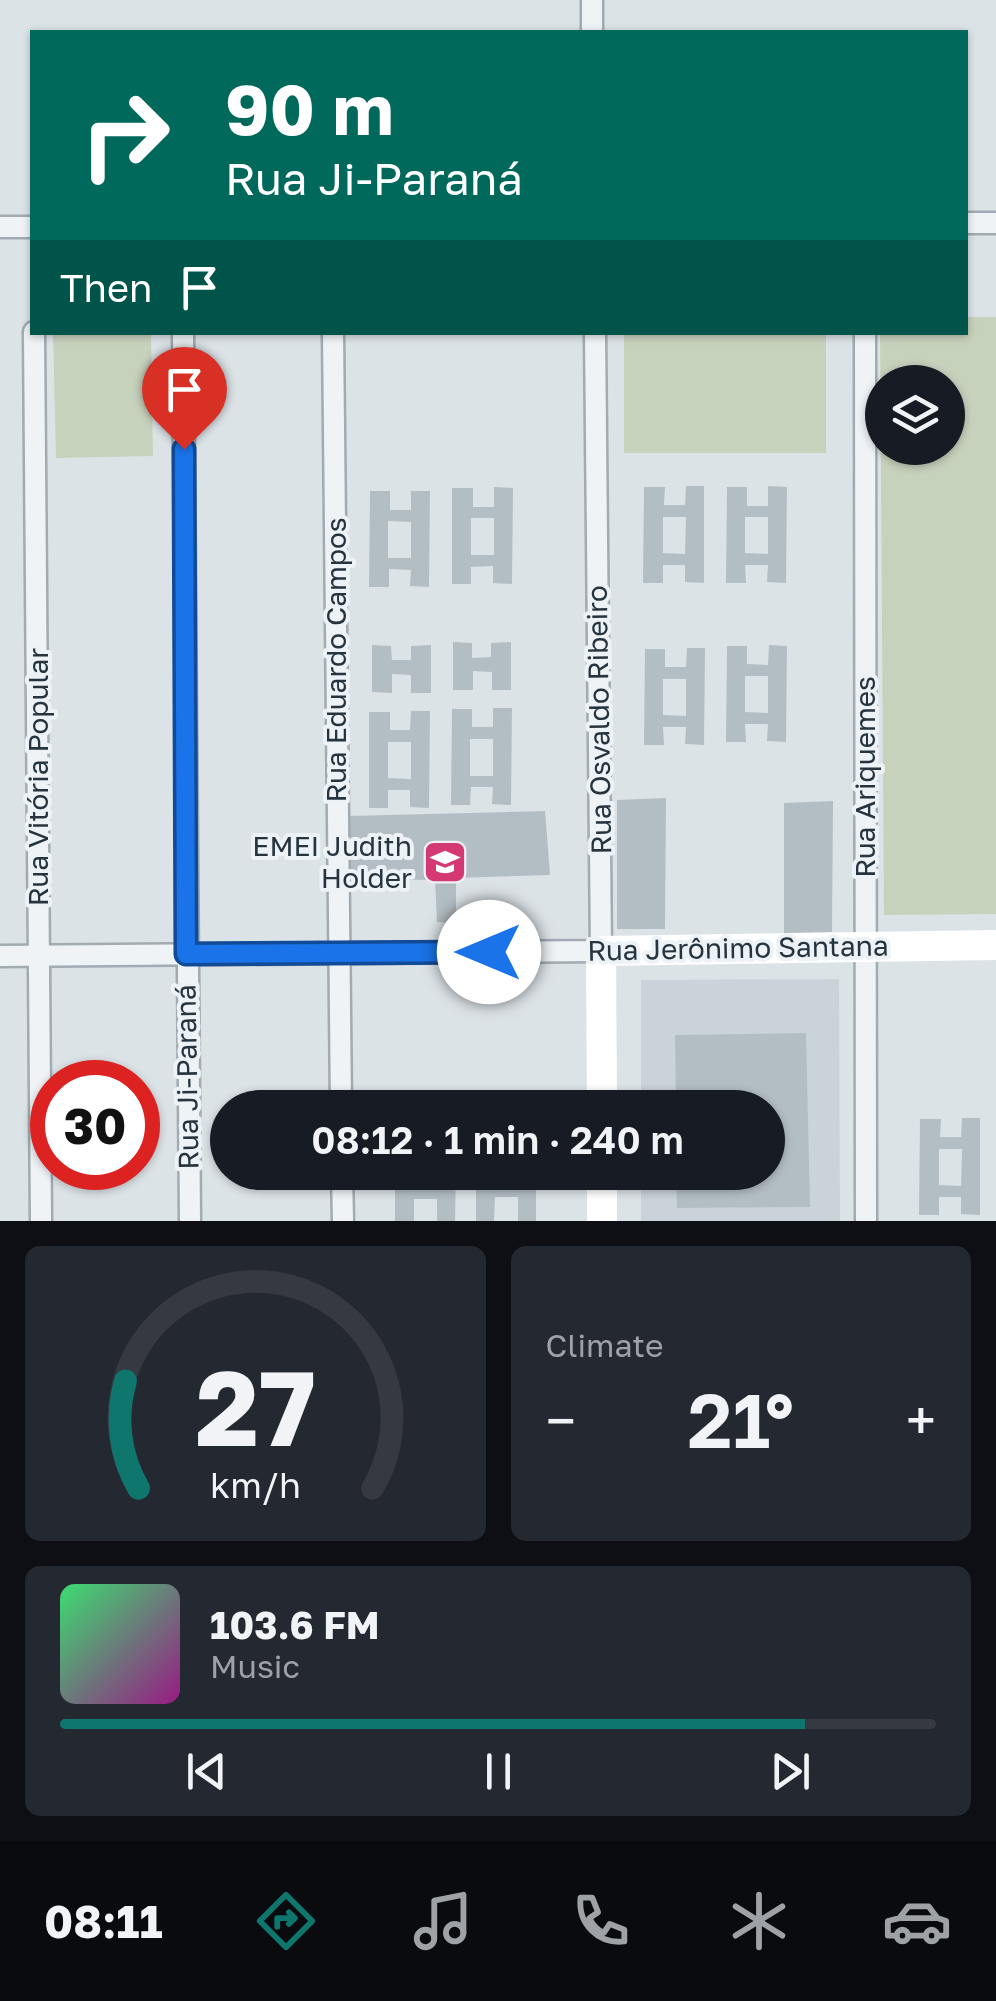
<!DOCTYPE html>
<meta charset="utf-8">
<style>
:root{--surface:#171b24;--page:#242831;--text:#f1f3f6;--muted:#9ea1a6;--line:#363941;--accent:#0f766e}
body{margin:0;font-family:"Golos Text",sans-serif;background:var(--page);color:var(--text);height:100vh;display:flex;flex-direction:column;font-size:38px;white-space:nowrap}
*{box-sizing:border-box;margin:0}
p{font-size:32px;color:var(--muted)}
.icon{flex:none;width:55px;height:55px;fill:none;stroke:currentColor;stroke-width:2;stroke-linecap:round;stroke-linejoin:round}
.map{position:relative;height:1221px;overflow:hidden}
.sheet{display:flex;flex-direction:column;gap:25px;padding:25px;background:#0d0f14;flex:1}
.sheet>*{flex:none}
.banner{position:absolute;left:30px;top:30px;width:938px;height:305px;border-radius:0px;box-shadow:0 2px 8px #0004;background:#00695c;color:#fff;overflow:hidden}
.fabs{position:absolute;left:865px;top:365px;display:grid;gap:20px}
.fabs a{display:grid;place-items:center;width:100px;height:100px;border-radius:50%;background:var(--surface);box-shadow:0 2px 8px #0004;font-size:50px}
.speed{position:absolute;left:30px;top:1060px;display:flex;gap:20px;font-size:50px;font-weight:700;text-align:center}
.speed>*{display:grid;place-content:center;width:130px;height:130px;border-radius:50%;background:var(--surface);box-shadow:0 2px 8px #0004;line-height:1}
.speed .limit{border:15px solid #d22;background:#fff;color:#111}
.pin{position:absolute;display:grid;place-items:center;width:85px;height:85px;color:#fff;margin:-102px -42px;border-radius:50% 50% 50% 0;rotate:-45deg;box-shadow:0 0 10px #0007}
.pin .icon{rotate:45deg}
.me{position:absolute;width:110px;margin:-55px;rotate:270deg;stroke-linejoin:round;filter:drop-shadow(0 0 8px #0008)}
.turn{display:flex;align-items:center;gap:35px;height:210px;padding:0 30px;font-size:45px}
.turn .icon{width:130px;height:130px;stroke-width:2.5}
.turn b{display:block;font-size:70px;line-height:85px}
.then{display:flex;align-items:center;height:95px;padding:0 30px;background:#0003;gap:20px;font-size:38px}
.big{font-size:75px;font-weight:600;line-height:1.1}
.sheet .tile{flex:1;display:flex;flex-direction:column;justify-content:center;gap:15px;min-width:0;padding:0 35px;border-radius:15px;background:var(--page)}
.sheet .dial{align-items:center;gap:0}
.dial svg{height:260px;overflow:visible;fill:none;stroke:var(--line);stroke-width:7;stroke-linecap:round;text-anchor:middle}
.dial text{fill:var(--text);stroke:none}
.song{display:flex;align-items:center;gap:30px}
.cover{width:120px;height:120px;border-radius:15px;background:linear-gradient(135deg,hsl(140 70% 55%),hsl(310 70% 35%))}
.played{height:10px;border-radius:5px;background:linear-gradient(90deg,var(--accent) 85%,var(--line) 85%)}
.keys{display:flex;justify-content:space-around;direction:ltr}
.heat{display:flex;justify-content:space-between;align-items:center;font-size:55px;direction:ltr}
.sheet .tiles{flex:1;display:grid;gap:25px;grid-template-columns:1fr 1fr}
.tile:last-child{grid-column:span 2}
.trip{position:absolute;left:210px;top:1090px;width:575px;height:100px;border-radius:50px;background:var(--surface);box-shadow:0 2px 8px #0004;font-weight:600;line-height:100px;text-align:center}
.tab-bar{display:flex;height:160px;justify-content:space-around;align-items:center;background:#090b0e;color:var(--muted)}
.tab-bar .icon{width:70px;height:70px}
.tab-bar .selected{color:var(--accent)}
.tab-bar b{font-size:45px;color:var(--text)}
.map>svg:first-child{display:block}
.built{fill:#cad3da}
.green{fill:#c7d2bd;fill-rule:evenodd}
.building{fill:#b3bec4;fill-rule:evenodd}
.lines{fill:none;stroke-linecap:round;stroke-linejoin:round}
.street-casing{stroke:#a1abb1;stroke-width:25}
.street{stroke:#eff3f6;stroke-width:20}
.secondary{stroke:#fff;stroke-width:30}
.route-casing{stroke:#114b97;stroke-width:25}
.route{stroke:#1a73e8;stroke-width:18}
.labels{text-anchor:middle;stroke-width:8;stroke-linejoin:round;paint-order:stroke}
.street-label{font-size:28px;fill:#25343f;stroke:#ecf2f5}
.poi-label{font-size:28px;fill:#25343f;stroke:#ecf2f5;text-anchor:end}
</style>
<div class="map">
<svg width="996" height="1221" viewBox="0 0 996 1221">
<rect width="100%" height="100%" fill="#dce3e7"/>
<path class="built" d="M839 979 840 1221H641V1173L768 1172V1108L641 1107V980Z"/>
<g class="green">
<path d="M965 317H996V914L884 915 880 333 965 332ZM948 382V448H882V382Z"/>
<path d="M53 333H151L153 456 56 458Z"/>
<rect x="624" y="334" width="202" height="119"/>
</g>
<g class="building">
<path d="M686 486H704V583L685 582V565H663V583H643L644 487H665L664 505H685ZM663 517H686L685 554 663 553Z"/>
<path d="M768 486 787 487 786 583 767 582 768 565H745L746 583H726L727 487H747V506H768ZM745 517H768V554L745 553Z"/>
<path d="M494 487 513 488 512 584 493 583V566L471 567V584H452V488H473V507H494ZM471 518H494V555H471Z"/>
<path d="M370 491H390V510H411V491H430L429 587 410 586 411 570 389 569V587H369ZM388 521 411 522V558H388Z"/>
<path d="M453 642 472 643V658L491 657V643L511 642V690H492V672L473 671V690H453Z"/>
<path d="M372 645 391 646 392 660H411V646L431 645V693H411V675L392 674V693L372 692Z"/>
<path d="M769 645 787 646 786 742 767 741 768 724H745L746 742H726L727 646H747V664L768 665ZM745 676H768V713L745 712Z"/>
<path d="M687 648H705L704 745 685 744 686 727H663L664 745H644L645 649H665V667H686ZM663 679H686V716L663 715Z"/>
<path d="M493 708H512L511 805 492 804 493 787H471L470 805H451L452 709H472V727H493ZM470 739H493V776H470Z"/>
<path d="M411 711H430L429 808 410 807V790H388V808H369V712H390V730H410ZM388 742H411V779L388 778Z"/>
<path d="M666 798 665 929H617V800Z"/>
<path d="M833 801 832 932 784 933V803Z"/>
<path d="M545 811 550 875 456 878V923L437 922 435 880 348 879V816Z"/>
<path d="M806 1033 810 1207 677 1208 676 1172H768V1108H676L675 1035Z"/>
<path d="M962 1118H980V1215L961 1214V1197H939V1215H919L920 1119H941L940 1137H961ZM939 1149H962L961 1186 939 1185Z"/>
<path d="M395 1172H416V1188H436L437 1172H456L455 1221H437V1199H414V1221H395Z"/>
<path d="M476 1172H496V1186H517L518 1172H536V1221H518V1197H495L494 1221H476Z"/>
</g>
<g class="lines">
<g class="street-casing">
<g id="street">
<path d="M592 0V32"/>
<path d="M965 223H996"/>
<path d="M0 227H32"/>
<path d="M34 332 41 1221"/>
<path d="M183 332 190 1221"/>
<path d="M333 332 341 1108"/>
<path d="M865 332 866 1221"/>
<path d="M0 956 601 951 595 332"/>
<path d="M342 1172 343 1221"/>
</g>
</g>
<use href="#street" class="street"/>
<g class="secondary">
<path d="M602 1108 601 951 996 945"/>
<path d="M602 1172V1221"/>
</g>
</g>
<g class="lines">
<g class="route-casing">
<path id="route" d="M184 449 186 954 489 952"/>
</g>
<use href="#route" class="route"/>
</g>
<defs>
<g id="school-square" transform="scale(2.25)"><rect x="-9" y="-9" width="18" height="18" rx="4" fill="#d53974" stroke="#ecf2f5"/><path d="M0-5L7-2L0 1L-7-2ZM-4 1L0 2.5L4 1V4Q0 6-4 4Z" fill="#fff"/></g>
</defs>
<g fill-rule="evenodd">
<use href="#school-square" x="445" y="862"/>
</g>
<g class="labels">
<g class="street-label">
<text transform="translate(336 660) rotate(-90)" y="10">Rua Eduardo Campos</text>
<text transform="translate(599 720) rotate(-91)" y="10">Rua Osvaldo Ribeiro</text>
<text transform="translate(38 777) rotate(-90)" y="10">Rua Vitória Popular</text>
<text transform="translate(865 777) rotate(-90)" y="10">Rua Ariquemes</text>
<text transform="translate(738 948) rotate(-1)" y="10">Rua Jerônimo Santana</text>
<text transform="translate(187 1077) rotate(-91)" y="10">Rua Ji-Paraná</text>
</g>
<g class="poi-label">
<text x="412" y="856">EMEI Judith<tspan x="412" dy="32">Holder</tspan></text>
</g>
</g>
</svg>
<div class="fabs">
<a><svg class="icon" aria-label="layers" viewBox="0 0 24 24"><path d="M12 4l9 5-9 5-9-5zM3 14l9 5 9-5"/></svg></a>
</div>
<div class="speed"><div class="limit">30</div></div>
<div class="pin" style="left:184px;top:449px;background:#d93025"><svg class="icon" aria-label="arrive" viewBox="0 0 24 24"><path d="M6 21V4h12l-3 4 3 4H6"/></svg></div>
<svg class="me" style="left:489px;top:952px" viewBox="-20 -20 40 40"><circle r="19" fill="#fff"/><path d="M0-13L10 11 0 6-10 11z" fill="#1a73e8"/></svg>
<div class="trip">08:12 · 1 min · 240 m</div>
<div class="banner">
<div class="turn"><svg class="icon" aria-label="right" viewBox="0 0 24 24"><path d="M7 20v-9h11M14 6l5 5-5 5"/></svg><div><b>90 m</b>Rua Ji-Paraná</div></div>
<div class="then">Then<svg class="icon" aria-label="arrive" viewBox="0 0 24 24"><path d="M6 21V4h12l-3 4 3 4H6"/></svg></div>
</div>
</div>
<section class="sheet">
<div class="tiles">
<div class="tile dial"><svg viewBox="0 0 100 80">
<path d="M14 69A42 42 0 1 1 86 69"/>
<path d="M14 69A42 42 0 0 1 10 36" stroke="#0f766e"/>
<text x="50" y="56" font-size="32" font-weight="700">27</text>
<text x="50" y="72" font-size="11">km/h</text>
</svg></div>
<div class="tile"><p>Climate</p>
<div class="heat"><a>−</a><b class="big">21°</b><a>+</a></div>
</div>
<div class="tile">
<div class="song"><i class="cover"></i><div><b>103.6 FM</b><p>Music</p></div></div>
<div class="played"></div>
<div class="keys"><svg class="icon" aria-label="previous" viewBox="0 0 24 24"><path d="M18 5L8 12l10 7zM5 5v14"/></svg><svg class="icon" aria-label="pause" viewBox="0 0 24 24"><path d="M8 5v14M16 5v14"/></svg><svg class="icon" aria-label="next" viewBox="0 0 24 24"><path d="M6 5l10 7-10 7zM19 5v14"/></svg></div>
</div>
</div>
</section>
<nav class="tab-bar">
<b>08:11</b>
<svg class="icon selected" aria-label="directions" viewBox="0 0 24 24"><path d="M12 3l9 9-9 9-9-9zM9 14v-3h6M13 9l2 2-2 2"/></svg>
<svg class="icon" aria-label="music" viewBox="0 0 24 24"><path d="M9 18V5l10-2v13"/><circle cx="6" cy="18" r="3"/><circle cx="16" cy="16" r="3"/></svg>
<svg class="icon" aria-label="phone" viewBox="0 0 24 24"><path d="M5 4h4l2 5-3 2q2 4 5 5l2-3 5 2v4C11 20 4 13 5 4z"/></svg>
<svg class="icon" aria-label="climate" viewBox="0 0 24 24"><path d="M12 3v18M4 7l16 10M4 17L20 7"/></svg>
<svg class="icon" aria-label="car" viewBox="0 0 24 24"><path d="M5 17H2v-5l4-1 3-4h7l3 4 3 1v5h-3M9 17h6M6 11h13"/><circle cx="7" cy="17" r="2"/><circle cx="17" cy="17" r="2"/></svg>
</nav>
